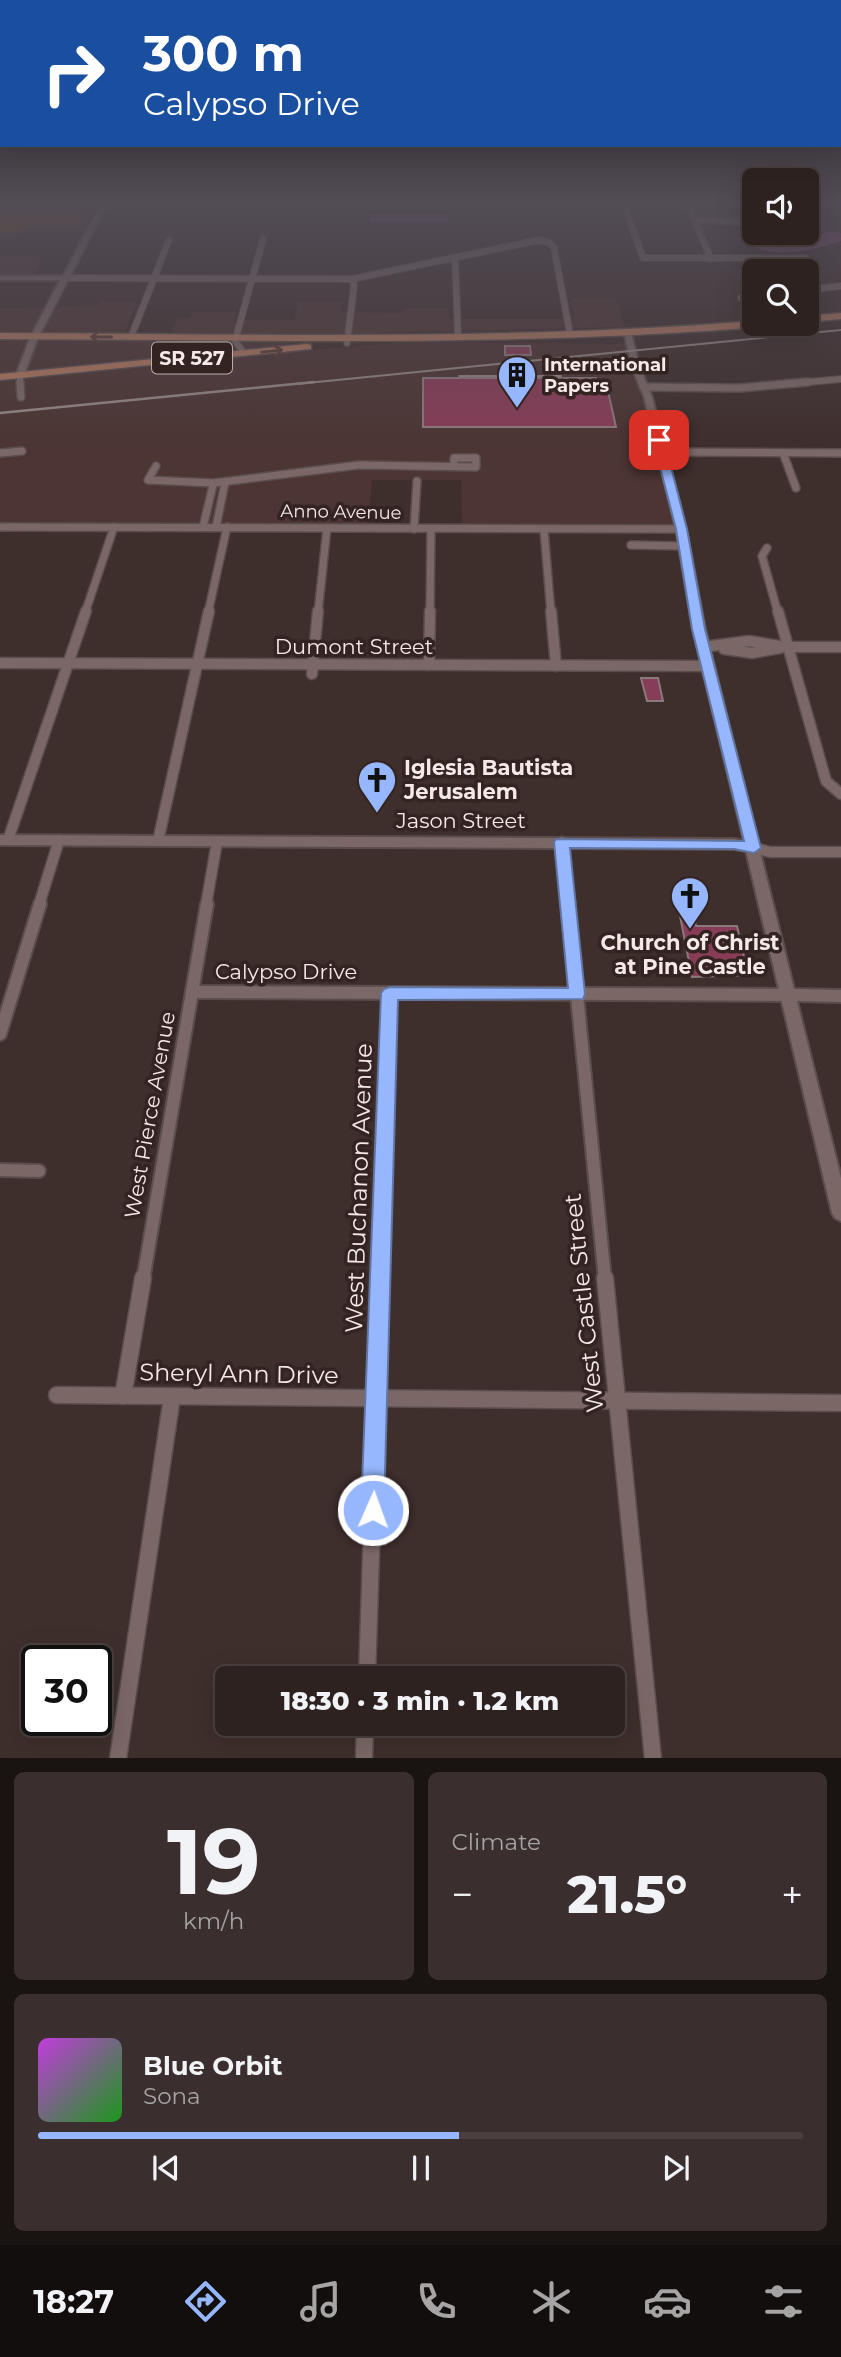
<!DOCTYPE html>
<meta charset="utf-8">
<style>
:root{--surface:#2e2221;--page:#3a2f2e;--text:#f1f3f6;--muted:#a7a4a5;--line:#493f3f;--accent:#96b6fd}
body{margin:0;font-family:Montserrat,sans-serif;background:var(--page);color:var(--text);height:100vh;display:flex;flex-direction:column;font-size:26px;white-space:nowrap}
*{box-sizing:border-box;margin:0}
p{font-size:23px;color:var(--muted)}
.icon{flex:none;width:38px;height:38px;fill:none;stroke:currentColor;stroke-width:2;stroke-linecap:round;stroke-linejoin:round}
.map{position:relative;height:1758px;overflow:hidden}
.drawer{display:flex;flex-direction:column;gap:14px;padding:14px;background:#191312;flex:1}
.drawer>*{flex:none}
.banner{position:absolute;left:0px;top:0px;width:842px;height:147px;box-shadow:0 7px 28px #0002,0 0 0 2px var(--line);background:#1a4fa0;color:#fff;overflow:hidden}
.tools{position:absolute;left:742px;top:168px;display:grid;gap:14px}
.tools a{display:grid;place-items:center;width:77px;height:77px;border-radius:10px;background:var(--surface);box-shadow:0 7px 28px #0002,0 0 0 2px var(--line);font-size:35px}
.speed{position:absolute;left:21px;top:1645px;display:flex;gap:14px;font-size:35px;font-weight:700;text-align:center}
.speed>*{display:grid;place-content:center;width:91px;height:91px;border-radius:50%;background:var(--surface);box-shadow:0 7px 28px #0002,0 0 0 2px var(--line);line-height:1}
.speed .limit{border:4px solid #111;border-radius:10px;background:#fff;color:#111}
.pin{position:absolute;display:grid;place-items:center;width:60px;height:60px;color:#fff;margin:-30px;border-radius:14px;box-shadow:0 4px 10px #0006}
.me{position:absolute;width:77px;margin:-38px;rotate:2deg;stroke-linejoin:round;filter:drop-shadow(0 0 5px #0008)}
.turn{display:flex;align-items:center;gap:24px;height:147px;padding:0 28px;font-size:32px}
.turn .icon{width:91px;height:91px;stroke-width:2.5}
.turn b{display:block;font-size:49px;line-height:60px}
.big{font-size:52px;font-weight:800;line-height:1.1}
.drawer .tile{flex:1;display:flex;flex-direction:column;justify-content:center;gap:10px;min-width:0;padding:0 24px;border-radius:10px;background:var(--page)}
.drawer .dial{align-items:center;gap:0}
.dial b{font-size:91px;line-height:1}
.song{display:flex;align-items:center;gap:21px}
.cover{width:84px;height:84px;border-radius:10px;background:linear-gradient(135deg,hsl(290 70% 55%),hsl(120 70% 35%))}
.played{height:7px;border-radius:4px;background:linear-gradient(90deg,var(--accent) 55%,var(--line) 55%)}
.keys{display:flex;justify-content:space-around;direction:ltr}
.heat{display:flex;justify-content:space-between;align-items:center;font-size:38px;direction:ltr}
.drawer .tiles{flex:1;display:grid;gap:14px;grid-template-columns:1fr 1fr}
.tile:last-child{grid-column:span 2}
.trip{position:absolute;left:215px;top:1666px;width:410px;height:70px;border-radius:10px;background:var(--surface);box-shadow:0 7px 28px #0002,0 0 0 2px var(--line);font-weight:800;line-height:70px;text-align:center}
.tabs{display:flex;height:112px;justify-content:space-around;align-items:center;background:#120e0d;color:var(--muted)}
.tabs .icon{width:49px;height:49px}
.tabs .current{color:var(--accent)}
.tabs b{font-size:32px;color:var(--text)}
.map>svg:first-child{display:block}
.built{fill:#4c3533}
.green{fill:#724803}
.water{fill:#824574}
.building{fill:#873d57;stroke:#8b797d;stroke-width:2}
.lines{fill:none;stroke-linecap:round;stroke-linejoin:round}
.minor-far4-casing{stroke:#5a4d4c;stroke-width:8}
.minor-far3-casing{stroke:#5a4d4c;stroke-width:10}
.minor-far2-casing{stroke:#5a4d4c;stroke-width:13}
.minor-far1-casing{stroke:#5a4d4c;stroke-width:16}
.minor-casing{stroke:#5a4d4c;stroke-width:19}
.tertiary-casing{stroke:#5a4d4c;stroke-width:4}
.primary-casing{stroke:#5a4d4c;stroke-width:3}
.minor-far4{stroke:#7a6766;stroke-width:6}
.minor-far3{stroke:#7a6766;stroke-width:7}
.minor-far2{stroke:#7a6766;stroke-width:10}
.minor-far1{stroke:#7a6766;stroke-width:12}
.minor{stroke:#7a6766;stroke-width:16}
.tertiary{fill:#7a6766;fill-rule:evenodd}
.primary{fill:#af775e;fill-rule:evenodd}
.rail-far1{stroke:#938684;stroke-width:2}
.rail{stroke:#938684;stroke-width:2.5}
.oneway{stroke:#583d34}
.route{fill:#96b6fd;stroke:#6276a4;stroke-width:2}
.labels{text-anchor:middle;stroke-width:7;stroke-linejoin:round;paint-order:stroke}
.far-poi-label{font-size:18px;font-weight:bold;fill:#f4e9e8;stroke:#332422;text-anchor:start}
.far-street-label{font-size:18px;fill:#f4e9e8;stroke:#332422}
.shield{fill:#332422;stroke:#baaead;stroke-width:2}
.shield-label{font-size:19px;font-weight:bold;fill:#f4e9e8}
.street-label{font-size:21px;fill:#f4e9e8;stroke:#332422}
.poi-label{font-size:21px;font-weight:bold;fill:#f4e9e8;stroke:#332422;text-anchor:start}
.near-street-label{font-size:24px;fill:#f4e9e8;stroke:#332422}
</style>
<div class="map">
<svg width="841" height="1759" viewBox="0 0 841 1759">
<rect width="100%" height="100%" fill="#3e2e2c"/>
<g class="built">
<path d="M0 208H94L82 232H23L20 237H0Z"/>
<path d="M0 256H40L37 260 41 261 34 275H0Z"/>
<path d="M571 298H616L624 327 292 335 289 345 292 352 402 342 628 344 675 529 462 528 461 480H372L368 528 0 527V308L97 306 100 301H137L123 337H170L177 318H190L192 312H236L235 320H294L298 302H342L341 312 403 313 404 308H448L449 319H574Z"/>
</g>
<path class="green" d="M0 209 86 210 78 225H26L24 231 0 233Z"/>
<g class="water">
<path d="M370 214H447L449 222H369Z"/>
<path d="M826 231 841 233V241C819 249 764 263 748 240L765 233 820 235Z"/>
</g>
<g class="building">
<path d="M505 346H530L531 355H505Z"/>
<path d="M423 378H596L599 391H608L616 427H423Z"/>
<path d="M641 678H658L663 701H647Z"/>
<path d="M679 911H693L696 926H737L745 961H749L752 975 692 977Z"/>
</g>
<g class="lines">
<g class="minor-far4-casing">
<g id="minor-far4">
<path d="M624 204 643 258H805"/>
<path d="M688 204 711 259"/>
<path d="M695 220 754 223"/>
<path d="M455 257 458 336"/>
<path d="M65 278 352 279 539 240 550 243 554 248 570 334"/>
<path d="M807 290 841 286"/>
<path d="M741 298 754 296"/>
<path d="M131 337 169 240"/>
<path d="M347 343 354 286 352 279"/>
<path d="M244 353 235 341 263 239"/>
<path d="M20 375V384"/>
<path d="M788 384 841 379"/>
</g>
</g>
<g class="minor-far3-casing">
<g id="minor-far3">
<path d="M20 382 21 397"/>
<path d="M643 387 740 388 808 382"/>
<path d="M662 452 841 453"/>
<path d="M0 453 22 451"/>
<path d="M783 453 796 488"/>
<path d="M156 466 148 480 214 483 359 465 476 467V458H454V466"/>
<path d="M0 527 681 529"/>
<path d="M203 527 213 485"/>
<path d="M216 527 225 483"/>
<path d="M414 529 417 481"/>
<path d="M544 530 551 613"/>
<path d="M631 545 685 546"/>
<path d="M767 548 762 556 778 613"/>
<path d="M85 613 114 527"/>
<path d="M208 613 227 527"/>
<path d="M318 613 327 528"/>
<path d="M430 613 431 529"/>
</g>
</g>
<g class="minor-far2-casing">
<g id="minor-far2">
<path d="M551 611 556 666"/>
<path d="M778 611 826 781 841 794"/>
<path d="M703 647 749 641 786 647H841"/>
<path d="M724 649 752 653 780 648"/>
<path d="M0 663 708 666"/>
<path d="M429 665 430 611"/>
<path d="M312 674 318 611"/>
<path d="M8 840 86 611"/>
<path d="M158 841 209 611"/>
<path d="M562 842 568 905"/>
<path d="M754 848 770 852H841"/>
<path d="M39 905 59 840"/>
<path d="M206 905 217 842"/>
</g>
</g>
<g class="minor-far1-casing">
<g id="minor-far1">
<path d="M568 904 605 1280"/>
<path d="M192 992 789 995"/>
<path d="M0 1034 40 904"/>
<path d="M0 1170 39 1171"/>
<path d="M143 1280 207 904"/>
<path d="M380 1280 390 993"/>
</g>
</g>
<g class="minor-casing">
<g id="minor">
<path d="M605 1278 653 1759"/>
<path d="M57 1395 841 1403"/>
<path d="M123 1396 143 1278"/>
<path d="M367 1678 380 1278"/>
<path d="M118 1759 172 1397"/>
<path d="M364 1759 365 1724"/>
</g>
</g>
<g class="tertiary-casing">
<g id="tertiary">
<path d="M101 204H107L37 340 24 375 17 377 16 375 29 340 60 280H0V276H63Z"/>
<path d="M624 331 631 333 639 365 652 397 686 529 705 629 794 989 841 990V1002L797 1001 841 1178V1221L835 1218 832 1213 746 851 734 849 0 845V835L734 839 744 841 693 629 676 529 644 397 631 365Z"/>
</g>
</g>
<g class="primary-casing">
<g id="primary">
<path d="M841 313V319L807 322V316Z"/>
<path d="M754 321V324H766L761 327C508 347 254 340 0 339V333C251 334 504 341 754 321Z"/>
<path d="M307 344 311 345V349L0 380V374Z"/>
</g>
</g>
<use href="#minor-far4" class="minor-far4"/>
<use href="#minor-far3" class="minor-far3"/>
<use href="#minor-far2" class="minor-far2"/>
<use href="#minor-far1" class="minor-far1"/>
<use href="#minor" class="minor"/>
<use href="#tertiary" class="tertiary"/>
<use href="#primary" class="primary"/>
<g class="rail-far1">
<path d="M459 376H561"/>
<path d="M297 384 841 330"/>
</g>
<path class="rail" d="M0 413 314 382"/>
</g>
<defs><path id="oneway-shaft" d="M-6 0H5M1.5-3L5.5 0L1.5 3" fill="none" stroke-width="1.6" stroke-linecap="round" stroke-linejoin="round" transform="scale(1.75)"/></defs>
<g class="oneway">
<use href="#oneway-shaft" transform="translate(101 337) rotate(-180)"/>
<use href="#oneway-shaft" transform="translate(272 351) rotate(-6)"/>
</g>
<linearGradient id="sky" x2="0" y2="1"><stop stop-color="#221918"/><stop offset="0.45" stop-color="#524c56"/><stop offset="1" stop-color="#524c56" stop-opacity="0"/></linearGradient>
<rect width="841" height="450" fill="url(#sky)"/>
<path class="route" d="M659 436 664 440 687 529 705 629 761 848 754 853 734 849 570 848 585 994 583 999 398 1000 384 1510 381 1519 373 1522 364 1519 361 1510 381 993 384 989 390 987 568 988 554 842 556 839 744 841 692 629 676 529 653 440Z"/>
<defs>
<g id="building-pin" transform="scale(2.0125)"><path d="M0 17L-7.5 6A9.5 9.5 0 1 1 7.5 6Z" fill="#96b6fd" stroke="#332422"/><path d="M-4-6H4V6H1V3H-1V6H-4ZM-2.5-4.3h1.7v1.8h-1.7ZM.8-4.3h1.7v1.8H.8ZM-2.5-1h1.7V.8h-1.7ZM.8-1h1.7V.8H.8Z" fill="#111"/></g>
<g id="church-pin" transform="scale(2.0125)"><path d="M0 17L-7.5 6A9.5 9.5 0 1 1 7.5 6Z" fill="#96b6fd" stroke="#332422"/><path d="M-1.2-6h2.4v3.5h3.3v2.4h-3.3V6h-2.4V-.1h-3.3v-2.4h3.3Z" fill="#111"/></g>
</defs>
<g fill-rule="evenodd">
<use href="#building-pin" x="517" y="375"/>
<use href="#church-pin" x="377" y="780"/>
<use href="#church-pin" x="690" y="896"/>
</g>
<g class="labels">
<g class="far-poi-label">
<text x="544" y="371">International<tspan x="544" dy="21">Papers</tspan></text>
</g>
<g class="far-street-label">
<text transform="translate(341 512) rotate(1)" y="6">Anno Avenue</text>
</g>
<rect class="shield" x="152" y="342.5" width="80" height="31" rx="5"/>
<g class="shield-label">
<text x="192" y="365">SR 527</text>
</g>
<g class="street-label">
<text x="354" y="654">Dumont Street</text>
<text x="461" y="828">Jason Street</text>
<text x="286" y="979">Calypso Drive</text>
<text transform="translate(150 1115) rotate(-80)" y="7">West Pierce Avenue</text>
</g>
<g class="poi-label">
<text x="404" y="775">Iglesia Bautista<tspan x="404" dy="24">Jerusalem</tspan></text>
<text x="690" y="950" text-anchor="middle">Church of Christ<tspan x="690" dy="24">at Pine Castle</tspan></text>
</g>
<g class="near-street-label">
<text transform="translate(359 1188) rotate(-88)" y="8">West Buchanon Avenue</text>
<text transform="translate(584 1303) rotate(-96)" y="8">West Castle Street</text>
<text transform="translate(239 1374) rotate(1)" y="8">Sheryl Ann Drive</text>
</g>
</g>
</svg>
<div class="tools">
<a><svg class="icon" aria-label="sound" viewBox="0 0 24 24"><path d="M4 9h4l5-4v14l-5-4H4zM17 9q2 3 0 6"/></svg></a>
<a><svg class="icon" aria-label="search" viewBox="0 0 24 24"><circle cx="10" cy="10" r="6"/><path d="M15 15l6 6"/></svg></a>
</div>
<div class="speed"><div class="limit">30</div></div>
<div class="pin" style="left:659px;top:440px;background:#d93025"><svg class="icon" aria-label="arrive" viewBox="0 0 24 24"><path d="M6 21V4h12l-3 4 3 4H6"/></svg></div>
<svg class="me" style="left:373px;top:1510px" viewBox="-20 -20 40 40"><circle r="17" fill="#96b6fd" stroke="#fff" stroke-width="3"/><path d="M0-11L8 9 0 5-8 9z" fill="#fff"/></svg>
<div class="trip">18:30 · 3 min · 1.2 km</div>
<div class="banner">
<div class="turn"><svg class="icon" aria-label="right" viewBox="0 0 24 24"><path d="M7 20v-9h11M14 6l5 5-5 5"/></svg><div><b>300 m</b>Calypso Drive</div></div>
</div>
</div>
<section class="drawer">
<div class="tiles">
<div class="tile dial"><b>19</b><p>km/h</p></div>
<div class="tile"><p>Climate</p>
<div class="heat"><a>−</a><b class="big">21.5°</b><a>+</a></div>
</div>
<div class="tile">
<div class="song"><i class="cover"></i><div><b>Blue Orbit</b><p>Sona</p></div></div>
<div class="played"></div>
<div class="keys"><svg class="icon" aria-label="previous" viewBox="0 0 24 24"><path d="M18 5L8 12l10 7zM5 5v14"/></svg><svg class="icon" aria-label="pause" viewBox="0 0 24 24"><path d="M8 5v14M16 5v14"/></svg><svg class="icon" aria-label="next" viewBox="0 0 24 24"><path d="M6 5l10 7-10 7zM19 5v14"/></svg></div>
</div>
</div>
</section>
<nav class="tabs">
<b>18:27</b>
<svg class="icon current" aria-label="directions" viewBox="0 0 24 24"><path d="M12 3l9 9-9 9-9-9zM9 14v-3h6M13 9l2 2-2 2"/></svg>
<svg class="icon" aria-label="music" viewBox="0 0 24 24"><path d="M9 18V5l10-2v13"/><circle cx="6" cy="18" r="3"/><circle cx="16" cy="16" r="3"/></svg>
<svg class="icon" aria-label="phone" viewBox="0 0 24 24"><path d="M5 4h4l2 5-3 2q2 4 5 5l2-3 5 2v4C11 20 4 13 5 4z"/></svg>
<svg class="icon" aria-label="climate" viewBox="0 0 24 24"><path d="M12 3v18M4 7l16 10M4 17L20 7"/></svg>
<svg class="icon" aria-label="car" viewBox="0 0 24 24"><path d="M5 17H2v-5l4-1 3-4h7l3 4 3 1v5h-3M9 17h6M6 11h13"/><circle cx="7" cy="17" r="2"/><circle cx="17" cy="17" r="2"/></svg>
<svg class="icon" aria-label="filters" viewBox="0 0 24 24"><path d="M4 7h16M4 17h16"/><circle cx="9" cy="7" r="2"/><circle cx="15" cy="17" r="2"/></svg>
</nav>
